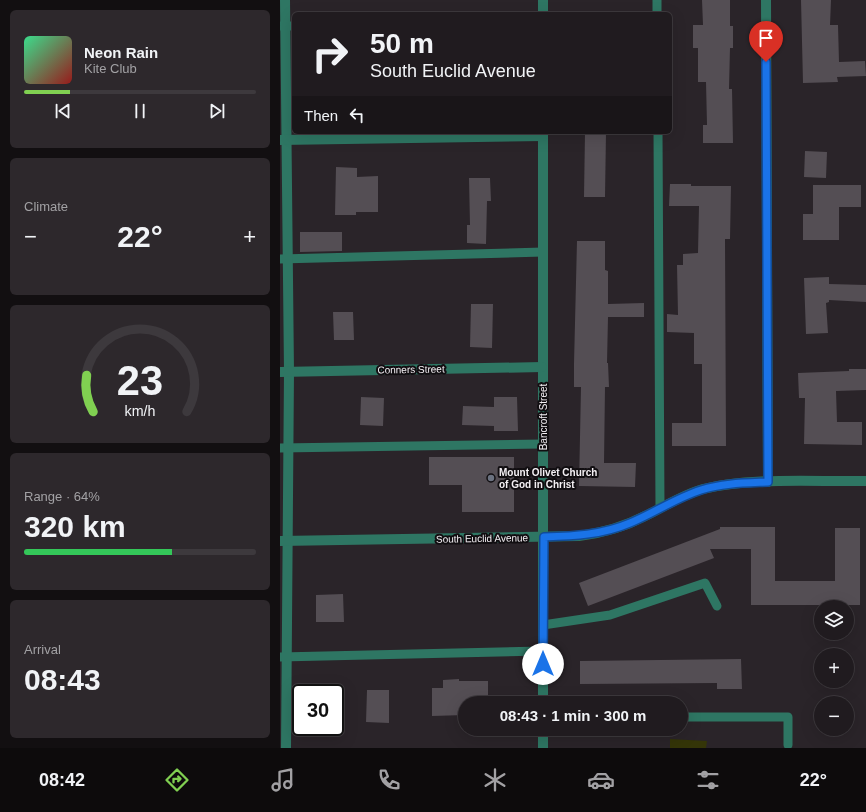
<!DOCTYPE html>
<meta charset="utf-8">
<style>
:root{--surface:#201b1f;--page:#2d282c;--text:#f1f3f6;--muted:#a2a1a4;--line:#3d393d;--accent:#80d051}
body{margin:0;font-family:Arial,sans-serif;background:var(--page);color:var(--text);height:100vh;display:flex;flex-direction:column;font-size:15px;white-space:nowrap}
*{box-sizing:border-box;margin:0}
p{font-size:13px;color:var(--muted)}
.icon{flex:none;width:22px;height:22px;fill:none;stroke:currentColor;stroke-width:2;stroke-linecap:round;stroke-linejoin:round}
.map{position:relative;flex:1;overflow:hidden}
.drawer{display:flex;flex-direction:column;gap:10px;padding:10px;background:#120f11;width:280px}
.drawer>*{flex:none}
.top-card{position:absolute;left:12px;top:12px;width:380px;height:122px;border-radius:6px;box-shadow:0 4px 16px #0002,0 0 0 1px var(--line);background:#201b1f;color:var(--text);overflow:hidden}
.buttons{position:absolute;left:534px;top:600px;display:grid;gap:8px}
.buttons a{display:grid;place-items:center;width:40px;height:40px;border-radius:50%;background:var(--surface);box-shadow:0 4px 16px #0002,0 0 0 1px var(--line);font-size:20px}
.speed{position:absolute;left:12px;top:684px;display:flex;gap:8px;font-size:20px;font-weight:700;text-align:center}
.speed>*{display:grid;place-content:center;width:52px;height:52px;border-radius:50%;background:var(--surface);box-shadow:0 4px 16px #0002,0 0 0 1px var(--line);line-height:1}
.speed .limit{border:2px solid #111;border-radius:6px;background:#fff;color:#111}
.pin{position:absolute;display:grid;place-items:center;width:34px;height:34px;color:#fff;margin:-41px -17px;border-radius:50% 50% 50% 0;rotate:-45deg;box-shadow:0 0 4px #0007}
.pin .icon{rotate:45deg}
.me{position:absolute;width:44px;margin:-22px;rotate:0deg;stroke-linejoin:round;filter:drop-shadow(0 0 3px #0008)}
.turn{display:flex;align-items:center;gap:14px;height:84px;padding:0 12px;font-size:18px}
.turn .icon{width:52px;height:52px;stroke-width:2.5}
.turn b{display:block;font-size:28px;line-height:34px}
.then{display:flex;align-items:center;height:38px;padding:0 12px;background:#0003;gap:8px;font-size:15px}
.big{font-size:30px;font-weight:800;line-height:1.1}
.drawer .card{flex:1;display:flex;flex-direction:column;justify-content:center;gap:6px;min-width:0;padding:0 14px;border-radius:6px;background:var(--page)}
.drawer .dial{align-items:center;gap:0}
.dial svg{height:104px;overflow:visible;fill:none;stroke:var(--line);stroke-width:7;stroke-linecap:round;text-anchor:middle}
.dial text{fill:var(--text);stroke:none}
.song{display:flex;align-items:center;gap:12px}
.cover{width:48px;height:48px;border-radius:6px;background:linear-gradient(135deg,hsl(150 70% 55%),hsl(0 70% 35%))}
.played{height:4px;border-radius:2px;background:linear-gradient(90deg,var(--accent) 20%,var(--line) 20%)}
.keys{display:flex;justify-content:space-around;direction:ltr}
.heat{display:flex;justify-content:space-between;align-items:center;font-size:22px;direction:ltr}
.charge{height:6px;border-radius:3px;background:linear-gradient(90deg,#34c759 64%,var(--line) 0)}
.trip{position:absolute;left:178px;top:696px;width:230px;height:40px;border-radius:20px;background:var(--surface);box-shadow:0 4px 16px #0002,0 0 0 1px var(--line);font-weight:800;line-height:40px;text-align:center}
.tab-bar{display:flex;height:64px;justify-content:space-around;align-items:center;background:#0d0b0c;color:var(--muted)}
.tab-bar .icon{width:28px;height:28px}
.tab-bar .selected{color:var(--accent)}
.tab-bar b{font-size:18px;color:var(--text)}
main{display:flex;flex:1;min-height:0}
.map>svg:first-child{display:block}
.green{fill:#343508}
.building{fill:#544e54}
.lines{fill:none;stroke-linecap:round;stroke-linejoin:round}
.service{stroke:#2e7663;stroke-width:9}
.minor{stroke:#2e7663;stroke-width:10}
.route-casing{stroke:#114b97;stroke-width:10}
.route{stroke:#1a73e8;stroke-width:7}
.worship-dot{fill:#6b7280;stroke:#110e11;stroke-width:1.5}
.labels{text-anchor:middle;stroke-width:4;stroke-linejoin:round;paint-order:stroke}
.street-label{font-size:10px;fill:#f4f0f4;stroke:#110e11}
.poi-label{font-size:10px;font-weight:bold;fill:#f4f0f4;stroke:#110e11;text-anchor:start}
</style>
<main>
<section class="drawer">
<div class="card">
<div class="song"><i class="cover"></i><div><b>Neon Rain</b><p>Kite Club</p></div></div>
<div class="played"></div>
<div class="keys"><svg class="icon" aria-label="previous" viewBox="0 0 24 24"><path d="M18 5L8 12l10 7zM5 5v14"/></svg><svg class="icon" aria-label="pause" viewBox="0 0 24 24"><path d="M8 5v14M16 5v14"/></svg><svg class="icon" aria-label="next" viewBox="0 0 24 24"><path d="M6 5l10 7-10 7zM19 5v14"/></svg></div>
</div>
<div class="card"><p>Climate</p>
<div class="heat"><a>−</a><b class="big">22°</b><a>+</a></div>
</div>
<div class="card dial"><svg viewBox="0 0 100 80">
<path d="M14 69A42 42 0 1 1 86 69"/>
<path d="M14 69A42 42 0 0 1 9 41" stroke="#80d051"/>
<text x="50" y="56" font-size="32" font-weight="700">23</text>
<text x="50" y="72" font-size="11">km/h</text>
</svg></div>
<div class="card"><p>Range · 64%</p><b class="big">320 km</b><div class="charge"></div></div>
<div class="card"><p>Arrival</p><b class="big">08:43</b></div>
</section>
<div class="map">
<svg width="586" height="748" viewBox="0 0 586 748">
<rect width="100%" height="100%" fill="#2a2429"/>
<path class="green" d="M390 739 427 741 426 748H390Z"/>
<g class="building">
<path d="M422 0H450V26H453V48H450L449 89H452L453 143H423V125H427L426 82H418V48H413V25H423Z"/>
<path d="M521 0H551L550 25H558L559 62 585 61 586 76 557 77 558 82 523 83Z"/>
<path d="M305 132H326L325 197H304Z"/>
<path d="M525 151 547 152 546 178 524 177Z"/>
<path d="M56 167 77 168V177L98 176V212H76V215H55Z"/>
<path d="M189 178H210L211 201H207L206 244 187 243V225H190Z"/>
<path d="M390 184H411V186H451L450 239H445L446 446H392V423H422V364H414V333L387 332V314L398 315 397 265H403V254L418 253 419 206H389Z"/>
<path d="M533 185H581V207H559V240H523V214H533Z"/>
<path d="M20 232H62V251L20 252Z"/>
<path d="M297 241H325V270L328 271V304L364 303V317H328L327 363H328L329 387H325L324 463H356L355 487 299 486 301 387H294V364Z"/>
<path d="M549 277V284L586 285V302L549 300V302L546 303 548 333 526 334 524 278Z"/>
<path d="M191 304H213L212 348 190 347Z"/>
<path d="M53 312H73L74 340H54Z"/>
<path d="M569 369H586V390L556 391 557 422H582V445L524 444 525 398H519L518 373 569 371Z"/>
<path d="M81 397 104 398 103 426 80 425Z"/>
<path d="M214 397H237L238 431H214V426L182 425 183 406 214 407Z"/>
<path d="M149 457H234V512H182V485H149Z"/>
<path d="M440 527H495V581H555V528H580V605H471V549H430L434 558 308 606 299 583 440 529Z"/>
<path d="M63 594 64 622H36V595Z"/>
<path d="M461 659 462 689H437V683L300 684V661Z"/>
<path d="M179 679V681H208V703H185V715L152 716V688H163V680Z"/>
<path d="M87 690H109V723L86 722Z"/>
</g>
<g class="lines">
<g class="service">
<path d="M377 0V14"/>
<path d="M0 26H14"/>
<path d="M378 132 380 508"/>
<path d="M0 259 263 252"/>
<path d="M0 448 263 444"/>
<path d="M263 625 330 615 425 583 437 606"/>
<path d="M0 657 263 651"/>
<path d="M401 717H508V745"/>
</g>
<g class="minor">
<path d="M5 0 9 372 6 748"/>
<path d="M486 0 488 482"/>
<path d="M263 14V0"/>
<path d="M263 132V703"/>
<path d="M0 140 263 136"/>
<path d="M0 372 262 367"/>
<path d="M0 541 299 536C322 533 344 527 365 516 384 507 402 495 423 489 470 477 536 482 586 481"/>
<path d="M263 729V748"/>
</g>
</g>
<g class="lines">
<g class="route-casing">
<path id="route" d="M263 664 264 537C293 536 322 535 350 523 374 513 396 498 421 490 443 483 465 483 488 482L486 62"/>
</g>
<use href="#route" class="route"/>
</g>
<circle class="worship-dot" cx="211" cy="478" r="4"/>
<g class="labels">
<g class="street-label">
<text transform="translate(131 369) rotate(-1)" y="4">Conners Street</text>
<text transform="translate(263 417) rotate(-90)" y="4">Bancroft Street</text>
<text transform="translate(202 538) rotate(-1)" y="4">South Euclid Avenue</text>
</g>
<g class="poi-label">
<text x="219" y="476">Mount Olivet Church<tspan x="219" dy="12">of God in Christ</tspan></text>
</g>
</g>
</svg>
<div class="buttons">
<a><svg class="icon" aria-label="layers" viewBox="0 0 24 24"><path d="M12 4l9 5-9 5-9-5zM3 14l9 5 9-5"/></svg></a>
<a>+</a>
<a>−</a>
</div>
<div class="speed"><div class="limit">30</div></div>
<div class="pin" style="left:486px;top:62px;background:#d93025"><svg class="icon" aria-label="arrive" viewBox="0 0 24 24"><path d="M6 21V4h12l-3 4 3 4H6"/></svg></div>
<svg class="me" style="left:263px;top:664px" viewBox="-20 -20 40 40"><circle r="19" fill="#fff"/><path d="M0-13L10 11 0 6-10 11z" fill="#1a73e8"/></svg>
<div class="trip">08:43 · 1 min · 300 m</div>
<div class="top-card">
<div class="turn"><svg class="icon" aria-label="right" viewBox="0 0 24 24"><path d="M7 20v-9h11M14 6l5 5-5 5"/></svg><div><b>50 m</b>South Euclid Avenue</div></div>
<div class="then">Then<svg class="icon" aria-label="left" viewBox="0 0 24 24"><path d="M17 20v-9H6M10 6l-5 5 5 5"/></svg></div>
</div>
</div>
</main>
<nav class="tab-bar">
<b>08:42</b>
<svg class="icon selected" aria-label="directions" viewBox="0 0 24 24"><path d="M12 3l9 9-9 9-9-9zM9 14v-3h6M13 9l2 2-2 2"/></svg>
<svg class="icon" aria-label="music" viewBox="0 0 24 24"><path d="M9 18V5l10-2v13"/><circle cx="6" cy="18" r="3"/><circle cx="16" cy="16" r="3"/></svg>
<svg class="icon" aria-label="phone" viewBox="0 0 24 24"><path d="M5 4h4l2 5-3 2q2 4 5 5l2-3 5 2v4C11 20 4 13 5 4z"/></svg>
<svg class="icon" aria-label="climate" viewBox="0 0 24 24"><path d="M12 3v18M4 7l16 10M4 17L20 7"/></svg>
<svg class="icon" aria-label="car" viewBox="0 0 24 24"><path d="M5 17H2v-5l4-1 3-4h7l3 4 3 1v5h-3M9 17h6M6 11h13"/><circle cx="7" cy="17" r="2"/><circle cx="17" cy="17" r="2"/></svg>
<svg class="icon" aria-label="filters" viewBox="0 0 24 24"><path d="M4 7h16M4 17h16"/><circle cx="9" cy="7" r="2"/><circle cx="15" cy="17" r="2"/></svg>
<b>22°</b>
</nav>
